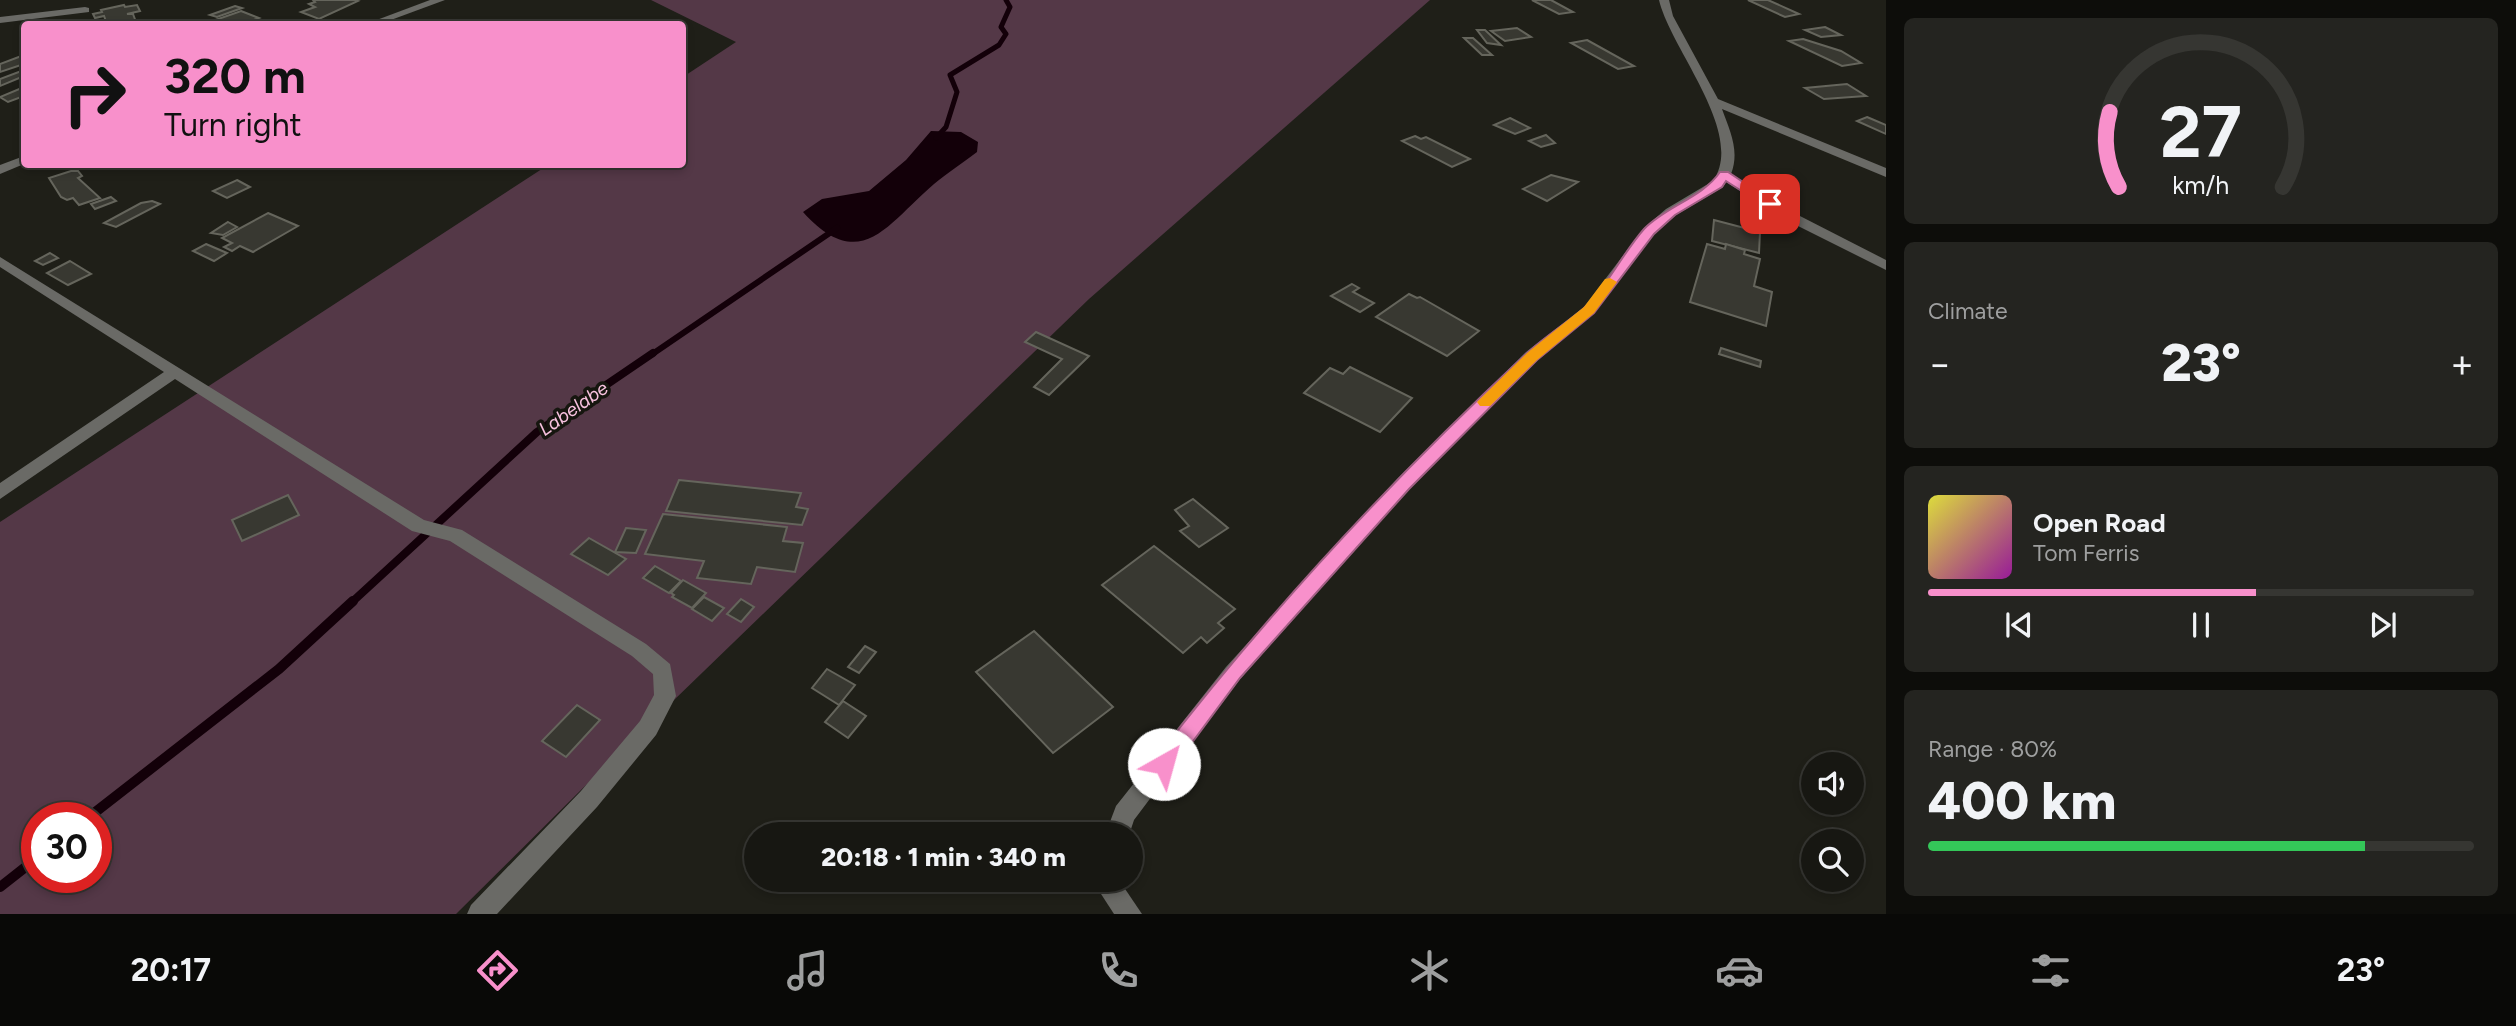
<!DOCTYPE html>
<meta charset="utf-8">
<style>
:root{--surface:#171712;--page:#242420;--text:#f1f3f6;--muted:#9e9f9f;--line:#363632;--accent:#f890cb}
body{margin:0;font-family:Figtree,sans-serif;background:var(--page);color:var(--text);height:100vh;display:flex;flex-direction:column;font-size:26px;white-space:nowrap}
*{box-sizing:border-box;margin:0}
p{font-size:23px;color:var(--muted)}
.icon{flex:none;width:38px;height:38px;fill:none;stroke:currentColor;stroke-width:2;stroke-linecap:round;stroke-linejoin:round}
.map{position:relative;flex:1;overflow:hidden}
.side{display:flex;flex-direction:column;gap:18px;padding:18px;background:#0d0d0a;width:630px}
.side>*{flex:none}
.top-card{position:absolute;left:21px;top:21px;width:665px;height:147px;border-radius:7px;box-shadow:0 4px 10px #0003,0 0 0 2px var(--line);background:#f890cb;color:#111;overflow:hidden}
.fabs{position:absolute;left:1801px;top:752px;display:grid;gap:14px}
.fabs a{display:grid;place-items:center;width:63px;height:63px;border-radius:50%;background:var(--surface);box-shadow:0 4px 10px #0003,0 0 0 2px var(--line);font-size:35px}
.speed{position:absolute;left:21px;top:802px;display:flex;gap:14px;font-size:35px;font-weight:700;text-align:center}
.speed>*{display:grid;place-content:center;width:91px;height:91px;border-radius:50%;background:var(--surface);box-shadow:0 4px 10px #0003,0 0 0 2px var(--line);line-height:1}
.speed .limit{border:10px solid #d22;background:#fff;color:#111}
.pin{position:absolute;display:grid;place-items:center;width:60px;height:60px;color:#fff;margin:-30px;border-radius:14px;box-shadow:0 4px 10px #0006}
.me{position:absolute;width:77px;margin:-38px;rotate:38deg;stroke-linejoin:round;filter:drop-shadow(0 0 5px #0008)}
.turn{display:flex;align-items:center;gap:24px;height:147px;padding:0 28px;font-size:32px}
.turn .icon{width:91px;height:91px;stroke-width:2.5}
.turn b{display:block;font-size:49px;line-height:60px}
.big{font-size:52px;font-weight:800;line-height:1.1}
.side .widget{flex:1;display:flex;flex-direction:column;justify-content:center;gap:10px;min-width:0;padding:0 24px;border-radius:10px;background:var(--page)}
.side .dial{align-items:center;gap:0}
.dial svg{height:182px;overflow:visible;fill:none;stroke:var(--line);stroke-width:7;stroke-linecap:round;text-anchor:middle}
.dial text{fill:var(--text);stroke:none}
.song{display:flex;align-items:center;gap:21px}
.cover{width:84px;height:84px;border-radius:10px;background:linear-gradient(135deg,hsl(60 70% 55%),hsl(300 70% 35%))}
.played{height:7px;border-radius:4px;background:linear-gradient(90deg,var(--accent) 60%,var(--line) 60%)}
.keys{display:flex;justify-content:space-around;direction:ltr}
.heat{display:flex;justify-content:space-between;align-items:center;font-size:38px;direction:ltr}
.charge{height:10px;border-radius:5px;background:linear-gradient(90deg,#34c759 80%,var(--line) 0)}
.trip{position:absolute;left:744px;top:822px;width:399px;height:70px;border-radius:35px;background:var(--surface);box-shadow:0 4px 10px #0003,0 0 0 2px var(--line);font-weight:800;line-height:70px;text-align:center}
.dock{display:flex;height:112px;justify-content:space-around;align-items:center;background:#090907;color:var(--muted)}
.dock .icon{width:49px;height:49px}
.dock .current{color:var(--accent)}
.dock b{font-size:32px;color:var(--text)}
main{display:flex;flex:1;min-height:0}
.map>svg:first-child{display:block}
.green{fill:#543847;fill-rule:evenodd}
.water{fill:#130009}
.lines{fill:none;stroke-linecap:round;stroke-linejoin:round}
.stream-far3{stroke:#130009;stroke-width:5}
.stream-far2{stroke:#130009;stroke-width:6}
.stream-far1{stroke:#130009;stroke-width:8}
.stream{stroke:#130009;stroke-width:10}
.building{fill:#383831;stroke:#65655c;stroke-width:2}
.street{fill:#6a6a66;fill-rule:evenodd}
.route{fill:#f890cb;stroke:#a15e84;stroke-width:2}
.slow{fill:#f59e0b}
.labels{text-anchor:middle;stroke-width:7;stroke-linejoin:round;paint-order:stroke}
.water-label{font-size:19px;font-style:italic;fill:#f8c2df;stroke:#16160f}
</style>
<main>
<div class="map">
<svg width="1886" height="914" viewBox="0 0 1886 914">
<rect width="100%" height="100%" fill="#1f1f18"/>
<path class="green" d="M651 0H1430L1089 299 583 788 456 914H0V522L548 165 682 164 683 77 736 42ZM37 817H96V877H37Z"/>
<path class="water" d="M931 131 961 132 978 142 977 152C963 163 947 173 934 184 888 223 861 276 803 212L822 199 869 191 906 160Z"/>
<g class="lines">
<path class="stream-far3" d="M936 138 946 127 957 92 950 75 999 45 1006 34 1001 27 1010 7 1006 0"/>
<path class="stream-far2" d="M651 355 837 228"/>
<path class="stream-far1" d="M351 603 537 432 653 353"/>
<g class="stream">
<path d="M89 817 279 669 353 601"/>
<path d="M0 887 37 858"/>
</g>
</g>
<g class="building">
<path d="M355 0 358 1 319 19 301 12 315 7 309 4 315 2 313 0Z"/>
<path d="M1532 0H1551L1573 12 1559 14Z"/>
<path d="M1748 0H1768L1799 14 1785 17Z"/>
<path d="M124 5 125 7 137 5 140 11 127 14H133L136 22 107 24 104 16 95 18 93 14 102 12 101 10Z"/>
<path d="M235 6 242 8 217 17 210 15Z"/>
<path d="M241 11 259 18 246 23 248 24H204Z"/>
<path d="M1825 27 1841 35 1821 37 1805 30Z"/>
<path d="M1517 28 1531 37 1505 41 1491 31Z"/>
<path d="M1477 30H1485L1501 45 1487 43Z"/>
<path d="M1464 38H1473L1492 55H1482Z"/>
<path d="M1803 39 1841 51 1861 63 1842 66 1789 41Z"/>
<path d="M1587 40 1634 66 1618 69 1571 43Z"/>
<path d="M24 55V64L0 72V64Z"/>
<path d="M24 70V76L0 86V79Z"/>
<path d="M1847 84 1866 96 1824 99 1805 88Z"/>
<path d="M24 87V96L8 102 0 97Z"/>
<path d="M1867 117 1886 125V134L1857 121Z"/>
<path d="M1510 118 1530 128 1515 134 1494 125Z"/>
<path d="M1546 135 1555 143 1541 147 1529 141Z"/>
<path d="M1415 136 1421 139 1426 137 1470 159 1452 167 1402 141Z"/>
<path d="M71 171H78L82 176 78 178 100 198 79 205 73 198 67 200 61 197 49 178Z"/>
<path d="M1551 175 1578 182 1547 201 1523 189Z"/>
<path d="M237 180 250 187 227 198 213 191Z"/>
<path d="M111 197 116 201 95 209 91 204Z"/>
<path d="M152 201 160 204 116 227 104 223 141 203Z"/>
<path d="M268 213 298 226 253 252 240 246 232 251 224 247 232 243 222 238Z"/>
<path d="M1714 220 1760 232 1759 253 1712 241Z"/>
<path d="M228 222 237 227 223 235 211 233Z"/>
<path d="M206 244 227 253 214 261 193 251Z"/>
<path d="M1707 244 1725 249 1726 244 1745 250 1744 254 1760 259 1754 286 1772 292 1766 326 1690 302Z"/>
<path d="M50 253 58 258 43 265 35 261Z"/>
<path d="M70 261 91 274 68 285 47 273Z"/>
<path d="M1352 284 1359 288 1353 292 1374 303 1360 312 1331 296Z"/>
<path d="M1409 294 1417 298 1420 297 1479 331 1447 356 1376 317Z"/>
<path d="M1036 332 1089 356 1049 395 1034 387 1062 359 1025 342Z"/>
<path d="M1721 348 1761 361 1760 367 1719 354Z"/>
<path d="M1350 367 1412 398 1380 432 1304 393 1330 368 1343 374Z"/>
<path d="M679 480 801 493 796 507 808 509 802 525 666 511Z"/>
<path d="M288 495 299 515 242 541 232 520Z"/>
<path d="M1193 499 1228 528 1199 547 1180 531 1189 526 1175 510Z"/>
<path d="M663 514 787 527 783 541 803 543 795 572 757 567 751 584 697 578 704 561 645 554Z"/>
<path d="M626 528 646 530 636 553 615 552Z"/>
<path d="M589 538 626 559 608 575 571 554Z"/>
<path d="M1154 546 1235 609 1218 623 1224 628 1207 643 1201 637 1183 653 1102 585Z"/>
<path d="M655 566 681 581 669 593 643 578Z"/>
<path d="M683 580 706 593 692 608 672 597 674 595 671 593Z"/>
<path d="M704 597 724 608 712 621 692 609Z"/>
<path d="M741 599 754 607 741 622 727 614Z"/>
<path d="M1034 631 1113 707 1053 753 976 672Z"/>
<path d="M865 646 876 652 859 673 848 667Z"/>
<path d="M827 669 855 685 839 705 812 688Z"/>
<path d="M843 701 866 716 848 738 825 722Z"/>
<path d="M577 705 600 720 566 757 542 741Z"/>
</g>
<g class="lines">
<g class="street">
<path d="M430 0H445L380 24H366Z"/>
<path d="M1659 0H1669L1673 16 1718 99 1886 168V177L1722 109C1730 131 1740 151 1731 174L1798 215 1886 260V270L1788 221 1726 182 1723 187 1676 215 1654 234 1594 313 1538 360 1409 489 1240 679 1134 820 1129 835H1105L1116 806 1226 667 1397 479 1526 352 1584 307 1644 228 1666 209 1713 181C1746 133 1671 50 1659 0Z"/>
<path d="M85 7 89 8V12L0 23V17Z"/>
<path d="M24 156V164L0 174V165Z"/>
<path d="M0 257 424 520 462 530 646 644 670 664 676 696 656 735 597 807 497 914H467L471 905 581 791 640 721 654 695 653 674 632 656 450 541 412 531 175 379 0 499V483L164 372 0 267Z"/>
<path d="M1092 880H1119L1142 914H1114Z"/>
</g>
</g>
<path class="route" d="M1720 172H1728L1776 204 1765 206 1726 181 1722 187 1675 215 1654 234 1594 313 1537 360 1409 489 1240 678 1171 771 1164 774 1156 771 1153 764 1156 758C1267 614 1392 479 1525 355 1543 338 1564 325 1583 309 1607 287 1622 254 1644 229 1666 206 1702 198 1720 172Z"/>
<path class="slow" d="M1610 278 1617 282 1594 313 1537 360 1490 406H1480L1477 402 1480 399 1527 353 1584 307 1605 279Z"/>
<g class="labels">
<g class="water-label">
<text transform="translate(573 408) rotate(-35)" y="7">Labelabe</text>
</g>
</g>
</svg>
<div class="fabs">
<a><svg class="icon" aria-label="sound" viewBox="0 0 24 24"><path d="M4 9h4l5-4v14l-5-4H4zM17 9q2 3 0 6"/></svg></a>
<a><svg class="icon" aria-label="search" viewBox="0 0 24 24"><circle cx="10" cy="10" r="6"/><path d="M15 15l6 6"/></svg></a>
</div>
<div class="speed"><div class="limit">30</div></div>
<div class="pin" style="left:1770px;top:204px;background:#d93025"><svg class="icon" aria-label="arrive" viewBox="0 0 24 24"><path d="M6 21V4h12l-3 4 3 4H6"/></svg></div>
<svg class="me" style="left:1164px;top:764px" viewBox="-20 -20 40 40"><circle r="19" fill="#fff"/><path d="M0-13L10 11 0 6-10 11z" fill="#f890cb"/></svg>
<div class="trip">20:18 · 1 min · 340 m</div>
<div class="top-card">
<div class="turn"><svg class="icon" aria-label="right" viewBox="0 0 24 24"><path d="M7 20v-9h11M14 6l5 5-5 5"/></svg><div><b>320 m</b>Turn right</div></div>
</div>
</div>
<section class="side">
<div class="widget dial"><svg viewBox="0 0 100 80">
<path d="M14 69A42 42 0 1 1 86 69"/>
<path d="M14 69A42 42 0 0 1 10 36" stroke="#f890cb"/>
<text x="50" y="56" font-size="32" font-weight="700">27</text>
<text x="50" y="72" font-size="11">km/h</text>
</svg></div>
<div class="widget"><p>Climate</p>
<div class="heat"><a>−</a><b class="big">23°</b><a>+</a></div>
</div>
<div class="widget">
<div class="song"><i class="cover"></i><div><b>Open Road</b><p>Tom Ferris</p></div></div>
<div class="played"></div>
<div class="keys"><svg class="icon" aria-label="previous" viewBox="0 0 24 24"><path d="M18 5L8 12l10 7zM5 5v14"/></svg><svg class="icon" aria-label="pause" viewBox="0 0 24 24"><path d="M8 5v14M16 5v14"/></svg><svg class="icon" aria-label="next" viewBox="0 0 24 24"><path d="M6 5l10 7-10 7zM19 5v14"/></svg></div>
</div>
<div class="widget"><p>Range · 80%</p><b class="big">400 km</b><div class="charge"></div></div>
</section>
</main>
<nav class="dock">
<b>20:17</b>
<svg class="icon current" aria-label="directions" viewBox="0 0 24 24"><path d="M12 3l9 9-9 9-9-9zM9 14v-3h6M13 9l2 2-2 2"/></svg>
<svg class="icon" aria-label="music" viewBox="0 0 24 24"><path d="M9 18V5l10-2v13"/><circle cx="6" cy="18" r="3"/><circle cx="16" cy="16" r="3"/></svg>
<svg class="icon" aria-label="phone" viewBox="0 0 24 24"><path d="M5 4h4l2 5-3 2q2 4 5 5l2-3 5 2v4C11 20 4 13 5 4z"/></svg>
<svg class="icon" aria-label="climate" viewBox="0 0 24 24"><path d="M12 3v18M4 7l16 10M4 17L20 7"/></svg>
<svg class="icon" aria-label="car" viewBox="0 0 24 24"><path d="M5 17H2v-5l4-1 3-4h7l3 4 3 1v5h-3M9 17h6M6 11h13"/><circle cx="7" cy="17" r="2"/><circle cx="17" cy="17" r="2"/></svg>
<svg class="icon" aria-label="filters" viewBox="0 0 24 24"><path d="M4 7h16M4 17h16"/><circle cx="9" cy="7" r="2"/><circle cx="15" cy="17" r="2"/></svg>
<b>23°</b>
</nav>
